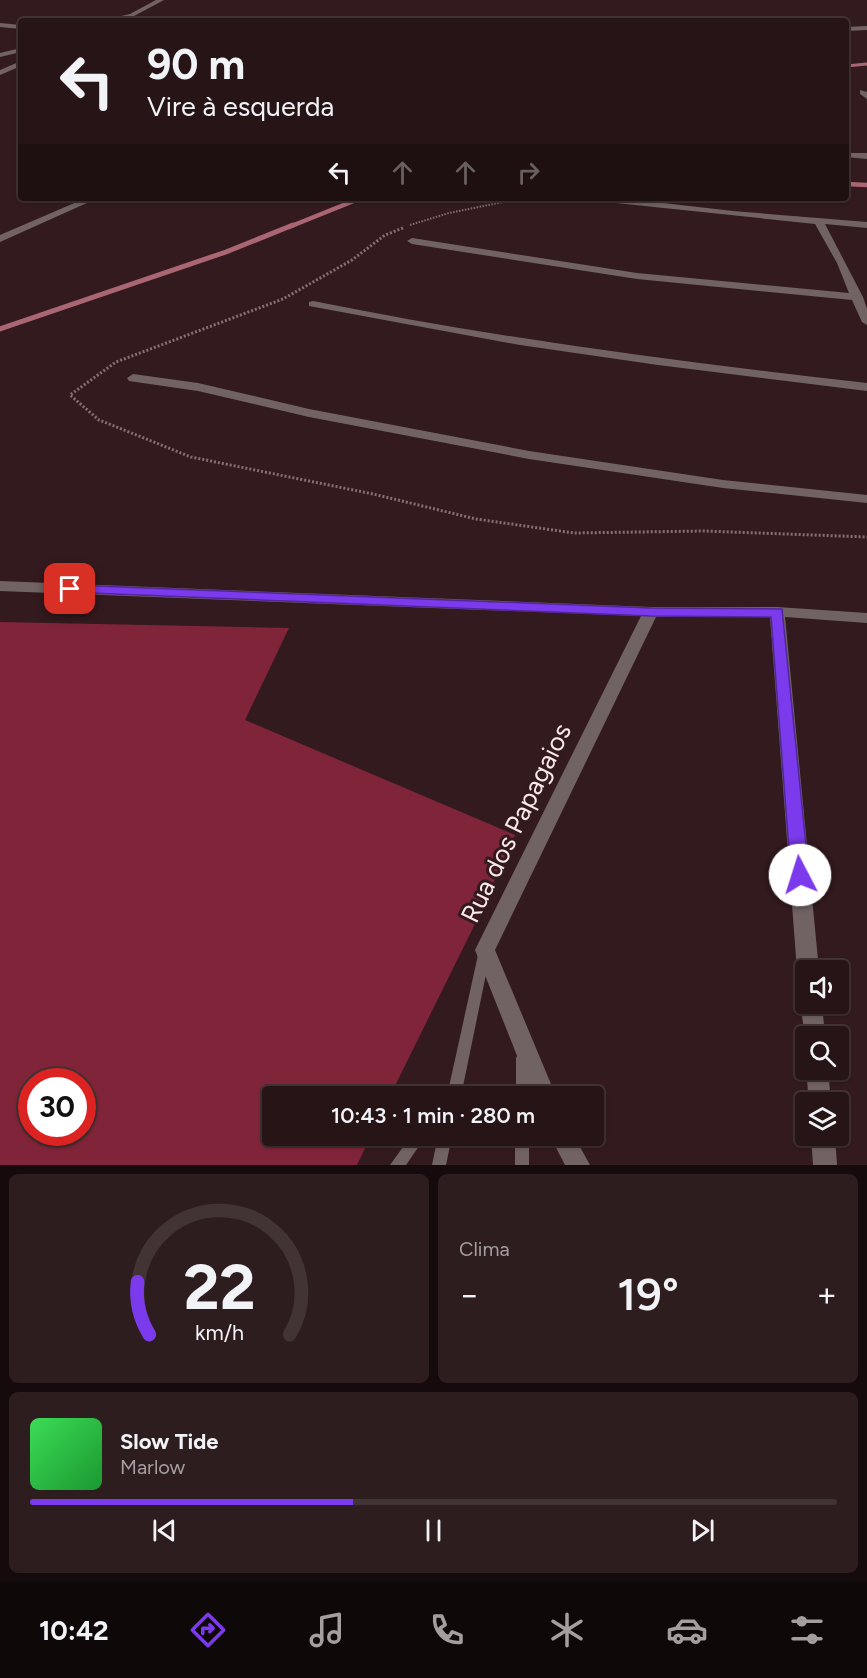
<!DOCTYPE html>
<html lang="pt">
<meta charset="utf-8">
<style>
:root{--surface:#261416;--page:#2e1d1f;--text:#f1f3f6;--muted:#a49ea1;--line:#423335;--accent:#7c3aed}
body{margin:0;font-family:Figtree,sans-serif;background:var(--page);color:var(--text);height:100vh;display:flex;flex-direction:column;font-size:22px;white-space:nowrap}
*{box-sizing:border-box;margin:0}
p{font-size:20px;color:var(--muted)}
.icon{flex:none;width:33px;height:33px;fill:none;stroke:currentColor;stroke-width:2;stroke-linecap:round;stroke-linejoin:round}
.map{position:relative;height:1165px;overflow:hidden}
.details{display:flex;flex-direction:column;gap:9px;padding:9px;background:#150b0c;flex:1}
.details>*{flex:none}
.top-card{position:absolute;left:18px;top:18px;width:831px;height:183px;border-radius:6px;box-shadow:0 2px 4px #0004,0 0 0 2px var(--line);background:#261416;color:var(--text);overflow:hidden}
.buttons{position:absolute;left:795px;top:960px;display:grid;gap:12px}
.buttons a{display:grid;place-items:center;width:54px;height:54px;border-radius:6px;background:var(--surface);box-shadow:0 2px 4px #0004,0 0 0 2px var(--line);font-size:30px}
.speed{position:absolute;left:18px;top:1068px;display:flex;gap:12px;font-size:30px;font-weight:700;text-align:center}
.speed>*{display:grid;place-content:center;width:78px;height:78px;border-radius:50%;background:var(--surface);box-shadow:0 2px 4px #0004,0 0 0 2px var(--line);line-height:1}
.speed .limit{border:9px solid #d22;background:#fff;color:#111}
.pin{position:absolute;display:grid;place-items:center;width:51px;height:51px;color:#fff;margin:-26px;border-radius:12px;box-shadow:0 3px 9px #0006}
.me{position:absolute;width:66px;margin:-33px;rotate:355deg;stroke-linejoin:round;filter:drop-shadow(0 0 4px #0008)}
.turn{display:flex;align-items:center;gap:21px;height:126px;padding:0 30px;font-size:27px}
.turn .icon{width:78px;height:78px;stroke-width:2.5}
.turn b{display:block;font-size:42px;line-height:51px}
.lanes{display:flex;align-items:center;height:57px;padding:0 30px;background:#0003;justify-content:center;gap:30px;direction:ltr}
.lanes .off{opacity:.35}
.big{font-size:45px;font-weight:600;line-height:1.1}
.details .card{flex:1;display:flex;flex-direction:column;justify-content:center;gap:9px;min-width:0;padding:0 21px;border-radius:9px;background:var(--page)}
.details .dial{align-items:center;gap:0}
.dial svg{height:156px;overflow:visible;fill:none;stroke:var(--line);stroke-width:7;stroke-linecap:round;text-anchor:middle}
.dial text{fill:var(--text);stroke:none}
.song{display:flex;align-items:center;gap:18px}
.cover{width:72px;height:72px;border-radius:9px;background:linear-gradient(135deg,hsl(130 70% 55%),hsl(130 70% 35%))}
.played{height:6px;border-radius:3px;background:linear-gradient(90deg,var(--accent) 40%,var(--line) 40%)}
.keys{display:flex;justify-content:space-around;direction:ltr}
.heat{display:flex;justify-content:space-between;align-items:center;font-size:33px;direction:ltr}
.details .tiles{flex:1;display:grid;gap:9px;grid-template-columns:1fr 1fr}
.card:last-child{grid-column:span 2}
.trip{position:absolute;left:262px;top:1086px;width:342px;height:60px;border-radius:6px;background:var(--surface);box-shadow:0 2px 4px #0004,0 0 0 2px var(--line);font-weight:600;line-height:60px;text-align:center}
.tab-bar{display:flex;height:96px;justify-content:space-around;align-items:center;background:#0f0809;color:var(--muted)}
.tab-bar .icon{width:42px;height:42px}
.tab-bar .current{color:var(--accent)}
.tab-bar b{font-size:27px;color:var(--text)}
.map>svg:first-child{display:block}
.forest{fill:#7f2439;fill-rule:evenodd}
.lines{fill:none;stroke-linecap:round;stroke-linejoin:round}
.stream-far2{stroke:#ab6674;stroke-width:3}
.stream-far1{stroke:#ab6674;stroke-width:4.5}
.stream{stroke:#ab6674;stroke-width:5}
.path-far1{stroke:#856f72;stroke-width:2;stroke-dasharray:1.5 1.5;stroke-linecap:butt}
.path{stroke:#856f72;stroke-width:3;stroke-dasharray:2 2;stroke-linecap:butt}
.service{fill:#716364;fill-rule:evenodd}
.minor{fill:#716364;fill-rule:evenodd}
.tertiary{fill:#716364;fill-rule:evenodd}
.route{fill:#7c3aed;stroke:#51269a;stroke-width:1.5}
.labels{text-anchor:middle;stroke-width:6;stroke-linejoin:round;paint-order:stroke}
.near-street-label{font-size:26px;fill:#fae8ea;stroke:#331a1e}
</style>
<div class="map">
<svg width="867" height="1165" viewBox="0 0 867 1165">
<rect width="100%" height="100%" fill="#331a1e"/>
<path class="forest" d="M0 622 289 628 245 720 515 835 472 930 390 1096H273V1136H371L357 1165H0ZM32 1082H82V1132H32Z"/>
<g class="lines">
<path class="stream-far2" d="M846 66 867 64"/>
<g class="stream-far1">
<path d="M846 184 867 185"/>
<path d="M289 227 361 198"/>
</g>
<path class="stream" d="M0 329 226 252 293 225"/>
<path class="path-far1" d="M410 225 449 213 523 198"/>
<path class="path" d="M403 228 385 235 352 260 283 299 116 362 70 395 99 420 191 457 373 494 476 519 574 533 704 531 867 537"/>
<g class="service">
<path d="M484 950 488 951 490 955 461 1096H447L478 955 480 951Z"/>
<path d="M523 1052 528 1054 530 1058V1096H516V1058L518 1054Z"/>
<path d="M411 1136H426L406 1165H390Z"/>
<path d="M438 1136H452L446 1165H432Z"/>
<rect x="515" y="1136" width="14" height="29"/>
</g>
<g class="minor">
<path d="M0 23 21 25V29L0 27Z"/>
<path d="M867 26V30L846 31V27Z"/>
<path d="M21 48V52L0 57V53Z"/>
<path d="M860 90 867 92V99L860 94Z"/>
<path d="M846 153H867V159L846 157Z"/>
<path d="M86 198H98L0 242V235Z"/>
<path d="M593 198H620L733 211 867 222V228L825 224 863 297 867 309V325L862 322 852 300 637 279 412 244 407 241 412 238 637 273 849 293 837 263 815 224 597 201Z"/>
<path d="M313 301C496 338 681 362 867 383V391L658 365 520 345 309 306V302Z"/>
<path d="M133 374 198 383 309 409 529 451 723 480 867 495V503L723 488 529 459 309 417 198 391 129 381 127 378Z"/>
<path d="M0 581 651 607H777L867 613V623L785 617 819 970H806V978L801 976 797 970 770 617H656L495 950 556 1096H533L475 950 641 616 0 591Z"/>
<path d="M806 997V1004H822L825 1036H806V1041L800 1004Z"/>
<path d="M806 1070H828L831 1102H809Z"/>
<path d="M550 1136H574L590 1165H565Z"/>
<path d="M811 1136H835L837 1165H813Z"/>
</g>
<g class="tertiary">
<path d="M156 0H164L134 16 100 21 130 14Z"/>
<path d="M21 61V66L0 75V70Z"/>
</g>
</g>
<path class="route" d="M70 585 651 608 782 609 809 875 806 880H794L791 875 771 617 651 616 65 592 63 589Z"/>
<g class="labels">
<g class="near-street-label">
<text transform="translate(516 823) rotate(-64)" y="9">Rua dos Papagaios</text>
</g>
</g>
</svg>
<div class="buttons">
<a><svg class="icon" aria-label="sound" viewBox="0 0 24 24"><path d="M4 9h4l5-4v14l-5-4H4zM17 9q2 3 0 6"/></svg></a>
<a><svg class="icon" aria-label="search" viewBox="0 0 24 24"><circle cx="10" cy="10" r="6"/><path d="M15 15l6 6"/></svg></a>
<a><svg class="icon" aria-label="layers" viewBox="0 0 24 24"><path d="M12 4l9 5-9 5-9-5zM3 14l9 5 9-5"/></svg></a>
</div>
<div class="speed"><div class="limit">30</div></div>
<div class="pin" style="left:70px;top:589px;background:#d93025"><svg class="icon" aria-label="arrive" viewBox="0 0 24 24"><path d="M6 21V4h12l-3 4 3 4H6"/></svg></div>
<svg class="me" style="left:800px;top:875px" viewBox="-20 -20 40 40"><circle r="19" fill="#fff"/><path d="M0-13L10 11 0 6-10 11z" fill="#7c3aed"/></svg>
<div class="trip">10:43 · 1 min · 280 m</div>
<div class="top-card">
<div class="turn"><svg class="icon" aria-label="left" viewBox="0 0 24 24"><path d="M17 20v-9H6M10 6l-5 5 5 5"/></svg><div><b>90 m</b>Vire à esquerda</div></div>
<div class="lanes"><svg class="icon" aria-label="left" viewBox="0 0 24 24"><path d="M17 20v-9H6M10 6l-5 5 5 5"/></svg><svg class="icon off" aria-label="ahead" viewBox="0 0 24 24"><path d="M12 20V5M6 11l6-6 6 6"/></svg><svg class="icon off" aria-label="ahead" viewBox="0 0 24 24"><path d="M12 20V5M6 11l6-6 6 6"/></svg><svg class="icon off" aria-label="right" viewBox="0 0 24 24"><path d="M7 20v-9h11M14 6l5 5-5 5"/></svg></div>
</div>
</div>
<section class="details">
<div class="tiles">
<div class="card dial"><svg viewBox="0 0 100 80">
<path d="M14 69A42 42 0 1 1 86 69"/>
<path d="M14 69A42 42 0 0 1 8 42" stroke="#7c3aed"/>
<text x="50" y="56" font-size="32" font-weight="700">22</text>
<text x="50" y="72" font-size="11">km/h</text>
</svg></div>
<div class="card"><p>Clima</p>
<div class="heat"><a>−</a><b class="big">19°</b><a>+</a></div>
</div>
<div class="card">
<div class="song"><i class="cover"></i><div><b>Slow Tide</b><p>Marlow</p></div></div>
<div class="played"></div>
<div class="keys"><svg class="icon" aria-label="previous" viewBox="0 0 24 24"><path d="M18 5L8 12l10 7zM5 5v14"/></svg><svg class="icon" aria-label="pause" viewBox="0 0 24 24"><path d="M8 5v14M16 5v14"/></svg><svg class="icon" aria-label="next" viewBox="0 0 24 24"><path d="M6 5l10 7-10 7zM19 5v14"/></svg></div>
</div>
</div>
</section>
<nav class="tab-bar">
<b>10:42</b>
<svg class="icon current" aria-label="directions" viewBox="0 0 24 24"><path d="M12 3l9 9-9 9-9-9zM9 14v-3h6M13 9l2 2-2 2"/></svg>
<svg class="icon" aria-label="music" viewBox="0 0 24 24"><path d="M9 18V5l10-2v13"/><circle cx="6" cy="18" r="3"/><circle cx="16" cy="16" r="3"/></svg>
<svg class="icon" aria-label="phone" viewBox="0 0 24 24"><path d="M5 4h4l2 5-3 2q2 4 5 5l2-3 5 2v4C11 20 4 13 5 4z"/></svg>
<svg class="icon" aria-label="climate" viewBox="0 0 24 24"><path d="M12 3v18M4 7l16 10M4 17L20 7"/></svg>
<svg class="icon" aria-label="car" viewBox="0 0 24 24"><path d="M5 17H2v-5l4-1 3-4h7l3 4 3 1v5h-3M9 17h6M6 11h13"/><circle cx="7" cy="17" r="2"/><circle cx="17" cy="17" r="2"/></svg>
<svg class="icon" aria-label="filters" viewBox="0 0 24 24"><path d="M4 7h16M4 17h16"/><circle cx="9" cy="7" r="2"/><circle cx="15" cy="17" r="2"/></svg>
</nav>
